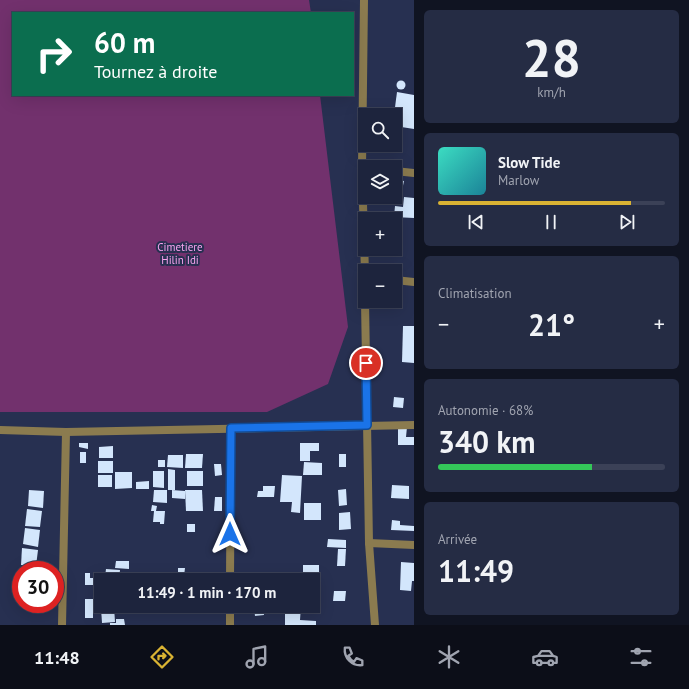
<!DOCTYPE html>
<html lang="fr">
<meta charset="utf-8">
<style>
:root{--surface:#1d243d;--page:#252c44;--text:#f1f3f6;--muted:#a0a4b0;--line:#3b4157;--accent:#dab333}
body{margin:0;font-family:"PT Sans",sans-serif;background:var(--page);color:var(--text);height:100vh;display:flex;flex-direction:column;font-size:15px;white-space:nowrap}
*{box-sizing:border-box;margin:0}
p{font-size:13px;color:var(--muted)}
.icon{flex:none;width:22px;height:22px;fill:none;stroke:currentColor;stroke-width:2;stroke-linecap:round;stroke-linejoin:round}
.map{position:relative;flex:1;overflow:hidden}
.drawer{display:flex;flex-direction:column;gap:10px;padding:10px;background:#101422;width:275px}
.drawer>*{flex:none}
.guide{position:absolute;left:12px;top:12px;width:342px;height:84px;border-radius:0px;box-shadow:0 4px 16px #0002,0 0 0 1px var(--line);background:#0b6e4f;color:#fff;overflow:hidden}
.controls{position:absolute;left:358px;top:108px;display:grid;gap:8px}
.controls a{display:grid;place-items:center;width:44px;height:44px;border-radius:0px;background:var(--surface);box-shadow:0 4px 16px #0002,0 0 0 1px var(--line);font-size:20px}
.speed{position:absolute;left:12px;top:561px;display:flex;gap:8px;font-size:20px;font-weight:700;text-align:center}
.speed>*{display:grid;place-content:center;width:52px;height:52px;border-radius:50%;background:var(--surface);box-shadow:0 4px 16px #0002,0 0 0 1px var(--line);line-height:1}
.speed .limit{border:6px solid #d22;background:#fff;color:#111}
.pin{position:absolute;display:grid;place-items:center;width:34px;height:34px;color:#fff;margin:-17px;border:2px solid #fff;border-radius:50%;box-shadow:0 1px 4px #0007}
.me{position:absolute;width:44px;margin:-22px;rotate:0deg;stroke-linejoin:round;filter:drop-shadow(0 0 3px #0008)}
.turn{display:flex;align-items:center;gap:14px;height:84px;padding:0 16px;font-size:18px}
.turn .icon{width:52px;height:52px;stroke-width:2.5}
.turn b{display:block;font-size:28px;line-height:34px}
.big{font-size:30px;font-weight:700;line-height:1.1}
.drawer .tile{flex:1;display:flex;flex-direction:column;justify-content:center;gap:6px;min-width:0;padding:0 14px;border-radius:6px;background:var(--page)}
.drawer .dial{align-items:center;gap:0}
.dial b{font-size:52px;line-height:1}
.song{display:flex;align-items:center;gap:12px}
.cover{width:48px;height:48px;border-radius:6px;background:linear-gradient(135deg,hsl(170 70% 55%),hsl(190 70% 35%))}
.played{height:4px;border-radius:2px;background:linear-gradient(90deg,var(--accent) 85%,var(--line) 85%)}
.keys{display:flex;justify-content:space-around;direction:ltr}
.heat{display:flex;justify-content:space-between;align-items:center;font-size:22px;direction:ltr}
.charge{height:6px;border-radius:3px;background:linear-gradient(90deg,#34c759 68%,var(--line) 0)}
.trip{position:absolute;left:94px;top:573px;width:226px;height:40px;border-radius:0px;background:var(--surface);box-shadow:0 4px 16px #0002,0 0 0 1px var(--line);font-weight:700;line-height:40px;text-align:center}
.dock{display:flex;height:64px;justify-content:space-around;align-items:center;background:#0c0e18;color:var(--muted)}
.dock .icon{width:28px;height:28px}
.dock .active{color:var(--accent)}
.dock b{font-size:18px;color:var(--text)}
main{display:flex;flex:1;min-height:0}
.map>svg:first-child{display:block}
.green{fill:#72316d}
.building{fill:#d3e6fc}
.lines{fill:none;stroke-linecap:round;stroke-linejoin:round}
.minor{stroke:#8b7b4f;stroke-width:8}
.tertiary{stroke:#8b7b4f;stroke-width:8}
.route-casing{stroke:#114b97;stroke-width:10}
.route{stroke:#1a73e8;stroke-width:7}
.labels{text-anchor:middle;stroke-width:4;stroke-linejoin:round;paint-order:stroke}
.park-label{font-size:11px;fill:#f9a4f0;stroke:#273051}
</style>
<main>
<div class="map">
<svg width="414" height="625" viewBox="0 0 414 625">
<rect width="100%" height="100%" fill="#273051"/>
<path class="green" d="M0 0H309L311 13H13V95H320L348 327 328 384 267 412H0Z"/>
<g class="building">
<circle cx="401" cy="85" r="4.5"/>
<path d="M397 92 414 95V129L395 126 394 115Z"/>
<path d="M396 180 404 181 402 190 395 188Z"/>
<path d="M404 197 414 198V218L394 217 395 206 403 207Z"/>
<path d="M403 326H414V363L402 362Z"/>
<path d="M394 397 404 398 403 408 393 407Z"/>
<path d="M398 427H407L406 437H414V445H398Z"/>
<path d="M79 443H88V449L79 447Z"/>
<path d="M300 443H319V451H310V461H300Z"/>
<path d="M113 446V458H99V447Z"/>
<rect x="80" y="452" width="6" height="11"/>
<path d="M186 454H203L202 468H185Z"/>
<rect x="339" y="454" width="7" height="13"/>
<path d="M168 455H183V468L167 467Z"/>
<rect x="158" y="460" width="7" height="7"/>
<rect x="98" y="461" width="15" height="12"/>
<path d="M304 462 322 463V475H303Z"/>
<path d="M214 464H221L222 475 215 476Z"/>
<path d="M168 469 175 470V490H168Z"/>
<path d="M153 471H164V488L153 487Z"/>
<rect x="187" y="471" width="16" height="15"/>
<path d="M115 472H132V488L115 489Z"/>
<rect x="98" y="475" width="14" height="12"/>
<path d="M282 475 302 476 300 513 291 512 292 502H280Z"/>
<path d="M149 481V489H136V482Z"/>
<path d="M392 485 409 486V499L391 498Z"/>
<path d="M263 486H275L274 497H257L258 491H263Z"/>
<path d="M346 489 347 505 339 506 338 490Z"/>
<path d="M29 490 44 491 43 508 28 506Z"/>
<path d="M154 490H167V503L153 502Z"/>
<path d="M172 490 185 491V499L172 498Z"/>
<path d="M185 490H202L203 511H186Z"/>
<path d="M215 497H222V511H214Z"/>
<rect x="304" y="503" width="17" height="17"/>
<path d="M152 505 157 506 156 511H165L164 524H160V522H153L154 511H151Z"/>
<path d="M27 509 42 511 40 527 25 526Z"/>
<path d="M350 512 351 529 339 530V513Z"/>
<path d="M392 520 400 521V525L414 526V531L391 530Z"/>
<rect x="187" y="524" width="8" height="8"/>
<path d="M25 528 40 530 38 547 23 544Z"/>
<path d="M328 539 346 540V548L327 547Z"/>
<path d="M22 548 38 550 36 566 21 565Z"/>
<path d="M338 549H346L345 566H337Z"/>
<path d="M116 561H129V569L115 568Z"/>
<path d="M401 562 414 563V581H412L411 591 400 590Z"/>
<path d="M303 565H319V581L303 580Z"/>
<path d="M178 568H185L184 576 178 575Z"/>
<path d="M106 569 120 570 119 580 97 581 98 576 105 577Z"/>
<path d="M85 573H90V578H93V585H85Z"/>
<rect x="313" y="586" width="7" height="15"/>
<path d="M334 591H346L345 601H333Z"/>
<path d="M85 599H101V606H93V618H85Z"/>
<path d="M137 606H153V613L137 614Z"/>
<path d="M285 606H301L300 620 316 621V625H285Z"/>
<path d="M114 607 115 622 102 623 101 608Z"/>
<path d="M254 608H263L264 615 255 616Z"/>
<path d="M116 619H124L125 625H110V623H116Z"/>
</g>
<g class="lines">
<g class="minor">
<path d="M395 171 414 173"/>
<path d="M365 301 369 543 375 625"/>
<path d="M0 430 66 432 414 425"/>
<path d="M369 543 414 545"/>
<path d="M230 580 231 428"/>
<path d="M62 625 66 432"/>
<path d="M230 625V606"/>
</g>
<g class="tertiary">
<path d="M364 0 362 168 365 274"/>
<path d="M395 280 414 282"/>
</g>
</g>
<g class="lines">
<g class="route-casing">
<path id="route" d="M230 534 231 428 367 425 366 363"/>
</g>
<use href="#route" class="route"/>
</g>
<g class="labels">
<g class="park-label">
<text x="180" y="251">Cimetiere<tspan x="180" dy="13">Hilin Idi</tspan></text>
</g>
</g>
</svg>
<div class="controls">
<a><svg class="icon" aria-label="search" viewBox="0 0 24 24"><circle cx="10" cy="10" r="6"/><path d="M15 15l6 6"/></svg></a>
<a><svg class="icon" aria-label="layers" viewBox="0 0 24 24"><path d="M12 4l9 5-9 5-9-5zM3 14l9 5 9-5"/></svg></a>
<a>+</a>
<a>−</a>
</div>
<div class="speed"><div class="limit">30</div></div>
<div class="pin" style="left:366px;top:363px;background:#d93025"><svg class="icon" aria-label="arrive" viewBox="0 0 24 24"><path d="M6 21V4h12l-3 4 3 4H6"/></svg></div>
<svg class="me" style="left:230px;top:534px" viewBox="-20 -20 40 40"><path d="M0-17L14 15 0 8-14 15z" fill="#1a73e8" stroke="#fff" stroke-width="4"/></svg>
<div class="trip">11:49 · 1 min · 170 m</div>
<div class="guide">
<div class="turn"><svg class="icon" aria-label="right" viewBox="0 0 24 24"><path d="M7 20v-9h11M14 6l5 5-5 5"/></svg><div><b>60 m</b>Tournez à droite</div></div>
</div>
</div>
<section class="drawer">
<div class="tile dial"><b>28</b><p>km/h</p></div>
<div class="tile">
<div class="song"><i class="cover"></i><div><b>Slow Tide</b><p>Marlow</p></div></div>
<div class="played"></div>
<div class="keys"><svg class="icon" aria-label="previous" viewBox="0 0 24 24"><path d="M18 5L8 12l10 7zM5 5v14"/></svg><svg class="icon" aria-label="pause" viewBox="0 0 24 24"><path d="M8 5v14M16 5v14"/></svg><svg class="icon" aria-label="next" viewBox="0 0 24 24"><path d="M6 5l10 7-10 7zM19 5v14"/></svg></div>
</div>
<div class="tile"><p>Climatisation</p>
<div class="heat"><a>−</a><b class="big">21°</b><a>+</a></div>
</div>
<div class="tile"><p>Autonomie · 68%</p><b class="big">340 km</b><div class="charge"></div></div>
<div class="tile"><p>Arrivée</p><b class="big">11:49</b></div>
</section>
</main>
<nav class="dock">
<b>11:48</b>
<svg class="icon active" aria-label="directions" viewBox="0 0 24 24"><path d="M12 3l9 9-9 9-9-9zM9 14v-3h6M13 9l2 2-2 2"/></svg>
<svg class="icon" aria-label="music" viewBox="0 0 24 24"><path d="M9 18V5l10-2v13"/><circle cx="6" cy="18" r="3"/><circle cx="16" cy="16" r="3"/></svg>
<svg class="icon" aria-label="phone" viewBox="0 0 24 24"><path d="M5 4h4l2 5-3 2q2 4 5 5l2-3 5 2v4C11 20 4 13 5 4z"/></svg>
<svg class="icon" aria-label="climate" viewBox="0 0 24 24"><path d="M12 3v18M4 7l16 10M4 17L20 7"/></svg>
<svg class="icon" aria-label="car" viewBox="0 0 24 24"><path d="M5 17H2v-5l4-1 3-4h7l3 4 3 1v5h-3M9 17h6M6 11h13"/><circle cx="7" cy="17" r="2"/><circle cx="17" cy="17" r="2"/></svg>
<svg class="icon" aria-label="filters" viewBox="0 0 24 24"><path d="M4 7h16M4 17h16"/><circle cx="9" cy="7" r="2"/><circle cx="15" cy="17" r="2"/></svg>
</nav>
